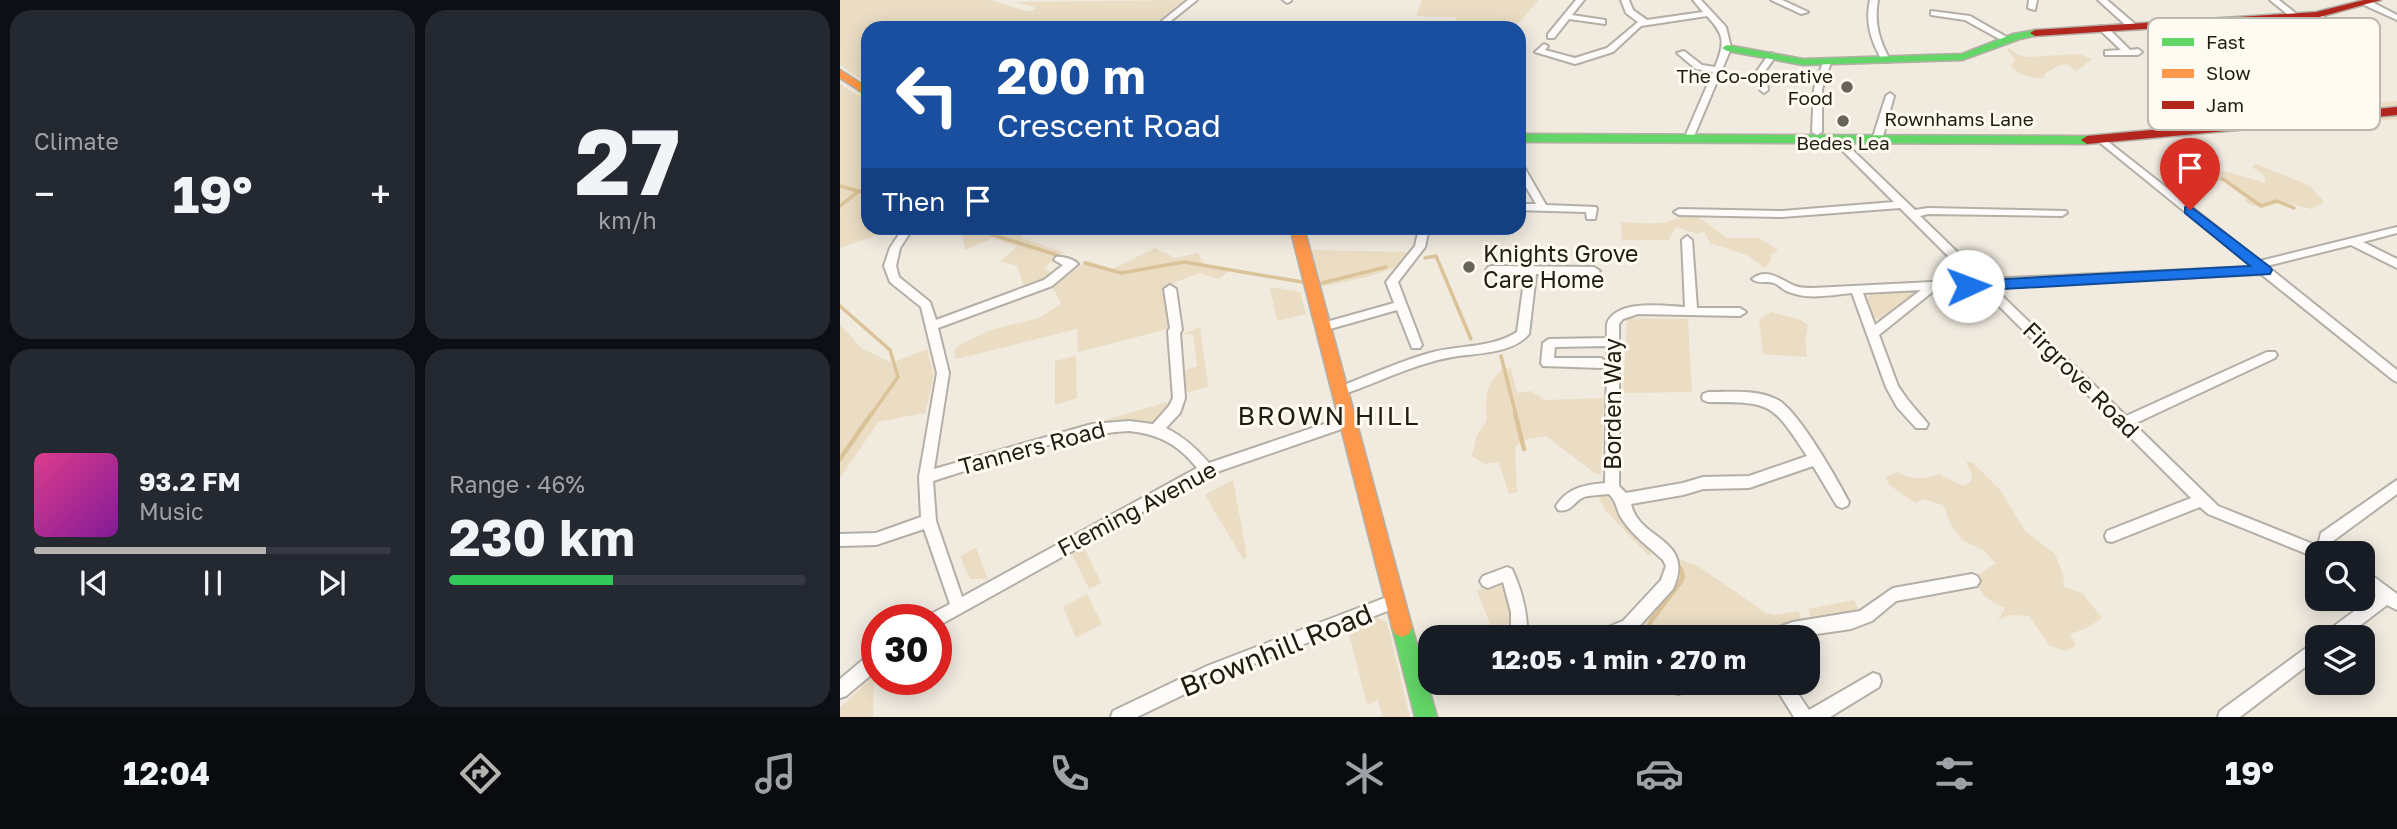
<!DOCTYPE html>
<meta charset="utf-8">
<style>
:root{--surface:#171b24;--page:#242831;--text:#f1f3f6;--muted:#9ea1a6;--line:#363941;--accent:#b4b3b0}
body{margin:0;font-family:"Golos Text",sans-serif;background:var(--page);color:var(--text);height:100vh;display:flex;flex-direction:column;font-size:26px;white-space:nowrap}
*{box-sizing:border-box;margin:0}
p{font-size:23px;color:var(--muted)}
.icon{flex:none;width:38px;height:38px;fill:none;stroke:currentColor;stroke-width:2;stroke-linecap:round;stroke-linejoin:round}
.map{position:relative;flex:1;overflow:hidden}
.side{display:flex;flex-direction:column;gap:10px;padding:10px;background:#0d0f14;width:840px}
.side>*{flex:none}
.hud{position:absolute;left:21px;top:21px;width:665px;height:214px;border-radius:21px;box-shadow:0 4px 18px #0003;background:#1a4fa0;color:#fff;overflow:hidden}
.controls{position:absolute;left:1465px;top:541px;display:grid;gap:14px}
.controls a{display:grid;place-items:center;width:70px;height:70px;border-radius:14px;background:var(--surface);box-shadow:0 4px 18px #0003;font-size:35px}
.speed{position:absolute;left:21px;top:604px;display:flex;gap:14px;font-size:35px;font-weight:700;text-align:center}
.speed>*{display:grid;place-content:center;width:91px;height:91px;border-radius:50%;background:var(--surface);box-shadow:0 4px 18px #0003;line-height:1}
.speed .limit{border:10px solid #d22;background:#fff;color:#111}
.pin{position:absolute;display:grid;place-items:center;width:60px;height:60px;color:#fff;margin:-72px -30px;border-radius:50% 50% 50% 0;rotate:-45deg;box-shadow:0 0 7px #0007}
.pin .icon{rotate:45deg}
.me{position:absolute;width:77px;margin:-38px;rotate:88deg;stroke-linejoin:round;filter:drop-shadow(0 0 5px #0008)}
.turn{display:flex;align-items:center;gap:24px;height:147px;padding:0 21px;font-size:32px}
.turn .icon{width:91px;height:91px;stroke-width:2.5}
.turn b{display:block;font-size:49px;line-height:60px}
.then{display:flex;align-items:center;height:66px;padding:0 21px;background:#0003;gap:14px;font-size:26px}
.big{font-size:52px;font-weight:700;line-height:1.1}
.side .tile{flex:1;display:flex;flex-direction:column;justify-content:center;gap:10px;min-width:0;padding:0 24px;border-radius:21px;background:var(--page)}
.side .dial{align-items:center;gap:0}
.dial b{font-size:91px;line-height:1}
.song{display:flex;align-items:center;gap:21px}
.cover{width:84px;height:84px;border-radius:10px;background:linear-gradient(135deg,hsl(330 70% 55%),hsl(290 70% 35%))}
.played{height:7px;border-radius:4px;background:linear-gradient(90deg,var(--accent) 65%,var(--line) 65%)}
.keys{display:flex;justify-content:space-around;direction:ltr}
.heat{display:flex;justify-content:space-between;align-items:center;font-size:38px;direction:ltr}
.charge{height:10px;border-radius:5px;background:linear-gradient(90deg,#34c759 46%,var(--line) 0)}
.side .tiles{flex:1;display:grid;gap:10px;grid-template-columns:repeat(2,1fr)}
.trip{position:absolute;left:578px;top:625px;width:402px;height:70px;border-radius:21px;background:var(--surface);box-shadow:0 4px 18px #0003;font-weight:700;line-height:70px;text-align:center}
.menu{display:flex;height:112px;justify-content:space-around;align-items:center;background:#090b0e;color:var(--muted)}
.menu .icon{width:49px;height:49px}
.menu .current{color:var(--accent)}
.menu b{font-size:32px;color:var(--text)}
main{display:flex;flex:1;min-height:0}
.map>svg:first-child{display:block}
.green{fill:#ebddc4}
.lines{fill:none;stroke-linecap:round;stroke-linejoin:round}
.stream-far2{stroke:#dac398;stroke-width:2.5}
.stream-far1{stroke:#dac398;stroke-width:3.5}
.stream{stroke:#dac398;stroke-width:4.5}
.street-casing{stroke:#b4afa6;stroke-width:4}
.fast-casing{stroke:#b4afa6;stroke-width:3}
.slow-casing{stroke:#b4afa6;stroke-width:3}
.jam-casing{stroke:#b4afa6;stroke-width:3}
.street{fill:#fdfcfa;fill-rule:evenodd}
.fast{fill:#63d668;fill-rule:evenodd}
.slow{fill:#ff974d;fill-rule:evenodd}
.jam{fill:#b3261e;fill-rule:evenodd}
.route{fill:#1a73e8;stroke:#114b97;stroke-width:2}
.poi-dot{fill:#69645b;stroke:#fffaf2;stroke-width:2.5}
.labels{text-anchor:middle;stroke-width:6;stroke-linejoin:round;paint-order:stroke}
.far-poi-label{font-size:19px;fill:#201c14;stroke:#fffaf2;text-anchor:end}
.far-street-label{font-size:19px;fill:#201c14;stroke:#fffaf2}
.poi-label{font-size:23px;fill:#201c14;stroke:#fffaf2;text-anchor:start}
.street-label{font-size:23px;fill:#201c14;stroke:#fffaf2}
.quarter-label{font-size:26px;letter-spacing:2px;fill:#201c14;stroke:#fffaf2}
.near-street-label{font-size:28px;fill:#201c14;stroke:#fffaf2}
.key{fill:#fffaf2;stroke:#bcb7af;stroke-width:2}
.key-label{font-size:19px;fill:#201c14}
</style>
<main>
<section class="side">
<div class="tiles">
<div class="tile"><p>Climate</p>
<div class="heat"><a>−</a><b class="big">19°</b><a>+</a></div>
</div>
<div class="tile dial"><b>27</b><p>km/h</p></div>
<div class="tile">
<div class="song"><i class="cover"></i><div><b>93.2 FM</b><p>Music</p></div></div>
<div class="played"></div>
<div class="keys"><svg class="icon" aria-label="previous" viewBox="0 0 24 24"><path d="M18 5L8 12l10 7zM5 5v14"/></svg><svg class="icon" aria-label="pause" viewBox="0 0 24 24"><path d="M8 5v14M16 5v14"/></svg><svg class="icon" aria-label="next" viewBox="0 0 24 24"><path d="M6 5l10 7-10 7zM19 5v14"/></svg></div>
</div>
<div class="tile"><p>Range · 46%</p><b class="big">230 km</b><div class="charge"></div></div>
</div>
</section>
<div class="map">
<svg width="1557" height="717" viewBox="0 0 1557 717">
<rect width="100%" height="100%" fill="#f0eadf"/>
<g class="green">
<path d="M0 0H150L190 12 196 7 174 2 345 0 308 28H28V84L0 65Z"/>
<path d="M582 0H699L674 28H614L616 17 576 16Z"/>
<path d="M1169 48 1178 55 1187 57 1239 54 1253 59 1236 71 1227 64 1217 66 1205 74 1204 78C1193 79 1178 75 1171 66L1175 59 1167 50Z"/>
<path d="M0 84 28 102V228H59L0 248Z"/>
<path d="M1557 101V119L1432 128 1411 121 1399 111Z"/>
<path d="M1416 164 1470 186 1484 202 1471 209 1440 201 1413 206 1405 201 1409 194 1384 181H1370L1368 177 1369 172H1387L1426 183 1424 175 1412 167Z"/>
<path d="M841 215 857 216 887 238H919L938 250 931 255V260L925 268 907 255 870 243 864 231 857 234 836 227 829 240H782L781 222C800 222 827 228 841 215Z"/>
<path d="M115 228H164L182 233 181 238 224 252 204 268 213 273 210 277 185 289 177 266 160 261 177 247 153 238 125 250 121 229Z"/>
<path d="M315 248 335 258 358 253 365 266 388 271 379 279 359 273 328 285 332 328 238 352 237 329 116 359 114 351 117 346 151 330 199 318 221 304 211 284 248 261 273 269Z"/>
<path d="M471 250 565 252 567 257C555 275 503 281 482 287Z"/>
<path d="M430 287 460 292 466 314 437 321Z"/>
<path d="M1071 291 1074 297 1043 320 1030 317 1024 303C1031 286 1055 292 1071 291Z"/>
<path d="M931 312 961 320 968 325 965 342 967 357 923 354 919 319Z"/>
<path d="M787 318 848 319 852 392 783 393Z"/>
<path d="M0 324 21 348 52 363 87 349 94 375 85 413 38 422 0 478Z"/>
<path d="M360 327 368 387 344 393 342 372 357 366 353 334 340 335Z"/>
<path d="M236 356 237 398 215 405V361Z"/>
<path d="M671 368 677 393 691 391 705 400 764 398 761 474H756L706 436 683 440 675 448 677 492 669 494 659 462 645 464 632 456 637 435 647 420C644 397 646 385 662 369Z"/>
<path d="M327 402 328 412 310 423 269 422 242 427Z"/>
<path d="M1126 462H1132L1161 491 1185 531 1215 554 1224 577 1223 586 1243 594 1262 618 1247 628 1230 634 1236 646 1225 651 1209 645 1189 616 1171 615 1158 620 1165 608C1147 600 1141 596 1135 577L1156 563 1143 550 1122 540 1111 525 1103 505 1083 499 1075 503 1049 485 1046 477 1057 472C1072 480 1083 480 1099 474L1123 486 1131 482 1132 474Z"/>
<path d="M393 480 407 557 403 559 365 495Z"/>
<path d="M757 494 768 497 780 513 816 550 808 555 766 511Z"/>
<path d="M244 547 261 583 249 589 232 554Z"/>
<path d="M136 548 148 579H130L120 556Z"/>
<path d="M837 558 858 566 926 613 935 615 959 611 961 621 942 625 913 637H803L801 624 804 619C821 601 845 585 837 558Z"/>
<path d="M663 581 671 596 673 637H652L649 621 637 591Z"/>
<path d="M247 594 262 624 236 638 223 607Z"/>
<path d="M1014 600 1019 611 971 618 968 609Z"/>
<path d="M536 617 547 622 570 717H543L538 700 527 705 507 626Z"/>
<path d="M34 675 33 717H0V708Z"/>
</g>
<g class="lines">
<path class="stream-far2" d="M1382 179 1385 181"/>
<g class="stream-far1">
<path d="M1383 179 1421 206 1437 201 1454 208"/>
<path d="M0 186 28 194"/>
<path d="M0 206 19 191"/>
<path d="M131 228 217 255"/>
<path d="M585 258 596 256 631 339"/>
<path d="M245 263 281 273 344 262 462 282"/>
<path d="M482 283 546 267"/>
<path d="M0 306 50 350 58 377 31 415"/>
<path d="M661 356 676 415"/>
</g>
<g class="stream">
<path d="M675 413 684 449"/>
<path d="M0 459 32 413"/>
<path d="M813 637 809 627 811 621 840 583 843 576 840 568"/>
</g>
<g class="street-casing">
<g id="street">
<path d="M348 0H357L322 28H313Z"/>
<path d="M443 0H451V1L447 3Z"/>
<path d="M736 0H744L732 15 765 20V24L729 19 714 38H708V34Z"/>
<path d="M781 0H789L793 10 807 20 863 12 853 0H861L886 27 891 48 852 141H846L844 139 873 72 856 69 837 53 844 51 862 65 875 67C885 43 885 35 867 16L801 26 773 52 735 64 695 52 704 44 708 46 705 50 735 58 767 48 798 22 786 13Z"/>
<path d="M931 0H942L968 12 961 14Z"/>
<path d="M1030 0H1038C1034 23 1039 40 1050 60L1049 62H1043C1031 41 1025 23 1030 0Z"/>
<path d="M1189 0H1197L1195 10 1188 8Z"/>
<path d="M1258 0H1267L1295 24V28H1289Z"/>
<path d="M1430 0H1439L1459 16 1452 18Z"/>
<path d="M1524 1H1530L1557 15V20L1524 5Z"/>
<path d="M1091 11 1130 16 1170 39 1163 41 1125 20 1091 15Z"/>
<path d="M1473 13H1479L1518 43V47L1504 48V44L1508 43 1473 17Z"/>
<path d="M1395 18H1401L1439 50 1451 49 1455 52 1451 55H1434L1395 22Z"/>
<path d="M1325 22H1331L1366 57V61H1360L1325 26Z"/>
<path d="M1260 26H1266L1290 50 1298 49 1302 52 1298 55H1265V51L1281 50 1260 30Z"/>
<path d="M932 53 936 56 925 71 928 90 924 93 920 90 917 71 929 54Z"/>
<path d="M987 59 991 62 982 89V132L977 135 972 132 974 89 983 62Z"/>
<path d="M1050 93 1054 96 1042 140 1037 143 1034 142 1032 140 1046 96Z"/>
<path d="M997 137 1000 138 1075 210 1088 208 1226 211 1227 213 1222 216 1088 214 1080 216 1145 279 1413 267 1259 142 1257 140 1262 137 1420 261 1557 227V233L1523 242 1557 259V268L1511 245 1427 266 1557 370V382L1553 380 1421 274 1153 287 1286 416 1427 352H1435L1437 355 1435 358 1294 424 1378 506 1478 546 1481 533 1557 480V494L1493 541 1492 553H1477V558L1368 514 1360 507 1272 542 1267 541 1265 536 1267 531 1351 498 1140 287 1096 289 1039 335 1058 386 1067 399 1088 424 1086 428H1076L1057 407 1046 387 1012 293C991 295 968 300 949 292 943 290 939 285 934 283 925 280 919 285 912 279 927 267 941 280 955 286 961 288 967 288 973 288L1132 280 1060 208 942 217 839 215 834 212 839 209 942 211 1054 202 992 140ZM1081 290 1035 325 1023 293Z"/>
<path d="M679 164 684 167 706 205 756 207 757 209 755 219H747L746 212 679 210V204H696L679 175Z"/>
<path d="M63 228H73L60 248 56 266 59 277 90 302 96 320 204 280 223 265 214 260 216 257C222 256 234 259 238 264L212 286 98 328 109 373 94 469 252 424 289 421 313 424 329 406 333 398 328 331 330 328 324 289 330 285 336 289 342 330 340 333 345 398 340 413 326 428C344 437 356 448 369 463L508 416 513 417 515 421 513 425 371 474 96 627V620H87L89 615 110 604 84 529 36 545 0 546V534L36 533 81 517 79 477 97 373 81 307 50 282 44 266 50 248ZM289 431C319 434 339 445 357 468L122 597 96 521 93 481C154 462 226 434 289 431Z"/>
<path d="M579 228H589L585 247 558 282 582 345 580 348H572L557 310 483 331 479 330 477 327 479 324 554 303 546 282 575 246Z"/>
<path d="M847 236 852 240 857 308H900L906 312 900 316 798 314 783 319 779 324V486L786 493 843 483 863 477 909 476 967 456C932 403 932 402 868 402L863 400 862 397 863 394 868 392C890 392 917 389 938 400 959 412 997 479 1009 502L1007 506 1002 508 997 506 973 466 909 488 863 489 843 495 791 504C799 541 856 538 833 589L795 631 781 637H754L756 632 783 621 821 580 826 566 823 560C809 547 792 535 782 519 775 509 779 505 769 494 762 495 751 495 744 497 733 502 731 513 718 510L716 506C728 487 745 485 765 483L767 364 761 368 703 366 701 363 703 343 709 339 767 338C767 332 766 325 768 321 780 299 825 306 845 307L842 240ZM767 346V362L761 358H714L715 347Z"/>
<path d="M652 266 754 267 760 271 754 275 696 274 689 334C673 353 640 353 618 356 578 362 542 381 504 394H496L494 391 496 388C528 376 560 361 593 352 621 345 652 348 677 332L685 274 648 273 646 270 648 267Z"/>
<path d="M667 567 672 569C682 591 688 613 687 637H671V612L663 582 648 588 643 586 640 581 643 576Z"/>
<path d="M1522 568 1557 594V610L1547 605 1505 637H1484L1486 632 1536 595 1522 585Z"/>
<path d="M1132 574 1137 576 1140 581 1137 586 1056 601 1032 621 1011 629 956 637H923L925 632 953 622 1020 611 1053 588Z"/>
<path d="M555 594 560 596 563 601 560 606 378 678 297 717H271L273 711 367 666Z"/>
<path d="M1477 640V658L1400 717H1378L1380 711Z"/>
<path d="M37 651V670L6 696 0 698V679L31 653Z"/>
<path d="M1033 673 1039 675 1041 681 1039 687 990 717H954L932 682H950L969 710Z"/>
<path d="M816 682H859L857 688 838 694 818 688Z"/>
</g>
</g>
<g class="fast-casing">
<g id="fast">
<path d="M1195 30 1199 31V35L1180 39 1122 60 963 65 887 51 882 48 887 45 963 59 1122 54 1173 34Z"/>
<path d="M679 134 1247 136 1253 140 1247 144 679 142Z"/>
<path d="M562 617 569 620 572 627 597 717H575L552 627 555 620Z"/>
</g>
</g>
<g class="slow-casing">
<g id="slow">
<path d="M0 70 28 88V96L0 78Z"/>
<path d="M450 228H464L572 627 569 634 562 637 555 634 552 627Z"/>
</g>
</g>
<g class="jam-casing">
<g id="jam">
<path d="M1524 0H1541L1476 18 1195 36 1190 33 1195 30 1476 12Z"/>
<path d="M1557 107V115L1247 144 1241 140 1247 136Z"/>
</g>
</g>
<use href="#street" class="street"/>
<use href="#fast" class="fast"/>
<use href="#slow" class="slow"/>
<use href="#jam" class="jam"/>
</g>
<path class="route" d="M1350 206 1430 267 1432 270 1430 274 1128 291 1121 286 1128 281 1410 266 1345 213V207Z"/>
<g class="poi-dot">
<circle cx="1007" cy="87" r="7"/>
<circle cx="1003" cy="121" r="7"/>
<circle cx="629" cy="267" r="7"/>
</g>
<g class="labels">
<g class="far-poi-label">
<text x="993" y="83">The Co-operative<tspan x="993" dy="22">Food</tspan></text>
<text x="1003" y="150" text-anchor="middle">Bedes Lea</text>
</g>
<g class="far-street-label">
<text x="1119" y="126">Rownhams Lane</text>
</g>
<g class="poi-label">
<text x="643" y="262">Knights Grove<tspan x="643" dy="26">Care Home</tspan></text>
</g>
<g class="street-label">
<text transform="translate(1241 380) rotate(45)" y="8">Firgrove Road</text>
<text transform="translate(773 404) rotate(-90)" y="8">Borden Way</text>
<text transform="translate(192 448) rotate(-15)" y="8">Tanners Road</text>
<text transform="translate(297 509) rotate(-28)" y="8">Fleming Avenue</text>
</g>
<g class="quarter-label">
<text x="489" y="425">BROWN HILL</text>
</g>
<g class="near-street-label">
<text transform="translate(436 650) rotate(-22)" y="10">Brownhill Road</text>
</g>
</g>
<rect x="1308" y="18" width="232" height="112" rx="10" class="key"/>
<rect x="1322" y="38" width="32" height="8" fill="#63d668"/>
<rect x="1322" y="69" width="32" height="9" fill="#ff974d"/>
<rect x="1322" y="101" width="32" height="8" fill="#b3261e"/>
<g class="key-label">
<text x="1366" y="49">Fast</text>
<text x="1366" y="80">Slow</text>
<text x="1366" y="112">Jam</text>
</g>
</svg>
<div class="controls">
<a><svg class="icon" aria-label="search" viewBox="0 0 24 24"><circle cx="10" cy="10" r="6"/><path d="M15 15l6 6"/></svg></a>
<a><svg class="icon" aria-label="layers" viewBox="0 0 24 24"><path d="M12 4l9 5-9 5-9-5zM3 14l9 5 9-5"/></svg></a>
</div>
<div class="speed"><div class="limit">30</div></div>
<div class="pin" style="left:1350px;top:210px;background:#d93025"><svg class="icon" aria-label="arrive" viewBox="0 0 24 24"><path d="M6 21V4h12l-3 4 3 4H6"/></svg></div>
<svg class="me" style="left:1128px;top:286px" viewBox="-20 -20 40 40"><circle r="19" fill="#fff"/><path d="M0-13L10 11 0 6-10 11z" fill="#1a73e8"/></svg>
<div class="trip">12:05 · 1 min · 270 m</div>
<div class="hud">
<div class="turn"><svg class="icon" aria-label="left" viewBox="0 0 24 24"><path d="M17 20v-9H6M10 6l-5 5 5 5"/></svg><div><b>200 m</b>Crescent Road</div></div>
<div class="then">Then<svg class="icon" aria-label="arrive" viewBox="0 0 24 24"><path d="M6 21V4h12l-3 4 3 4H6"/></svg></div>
</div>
</div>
</main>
<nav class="menu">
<b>12:04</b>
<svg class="icon current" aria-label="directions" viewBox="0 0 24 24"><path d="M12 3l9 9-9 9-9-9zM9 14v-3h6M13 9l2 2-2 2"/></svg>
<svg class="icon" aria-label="music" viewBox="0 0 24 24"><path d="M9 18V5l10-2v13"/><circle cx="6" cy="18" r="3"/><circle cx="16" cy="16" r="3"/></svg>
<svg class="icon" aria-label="phone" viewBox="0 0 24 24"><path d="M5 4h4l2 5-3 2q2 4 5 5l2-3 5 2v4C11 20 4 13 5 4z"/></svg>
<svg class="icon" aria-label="climate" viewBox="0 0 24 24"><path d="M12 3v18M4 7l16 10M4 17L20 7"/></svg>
<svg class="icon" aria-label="car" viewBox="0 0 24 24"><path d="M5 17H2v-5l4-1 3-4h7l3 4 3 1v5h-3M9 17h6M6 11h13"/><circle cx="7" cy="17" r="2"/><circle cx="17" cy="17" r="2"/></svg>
<svg class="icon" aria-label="filters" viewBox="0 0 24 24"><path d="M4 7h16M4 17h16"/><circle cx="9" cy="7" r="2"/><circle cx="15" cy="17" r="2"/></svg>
<b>19°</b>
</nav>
